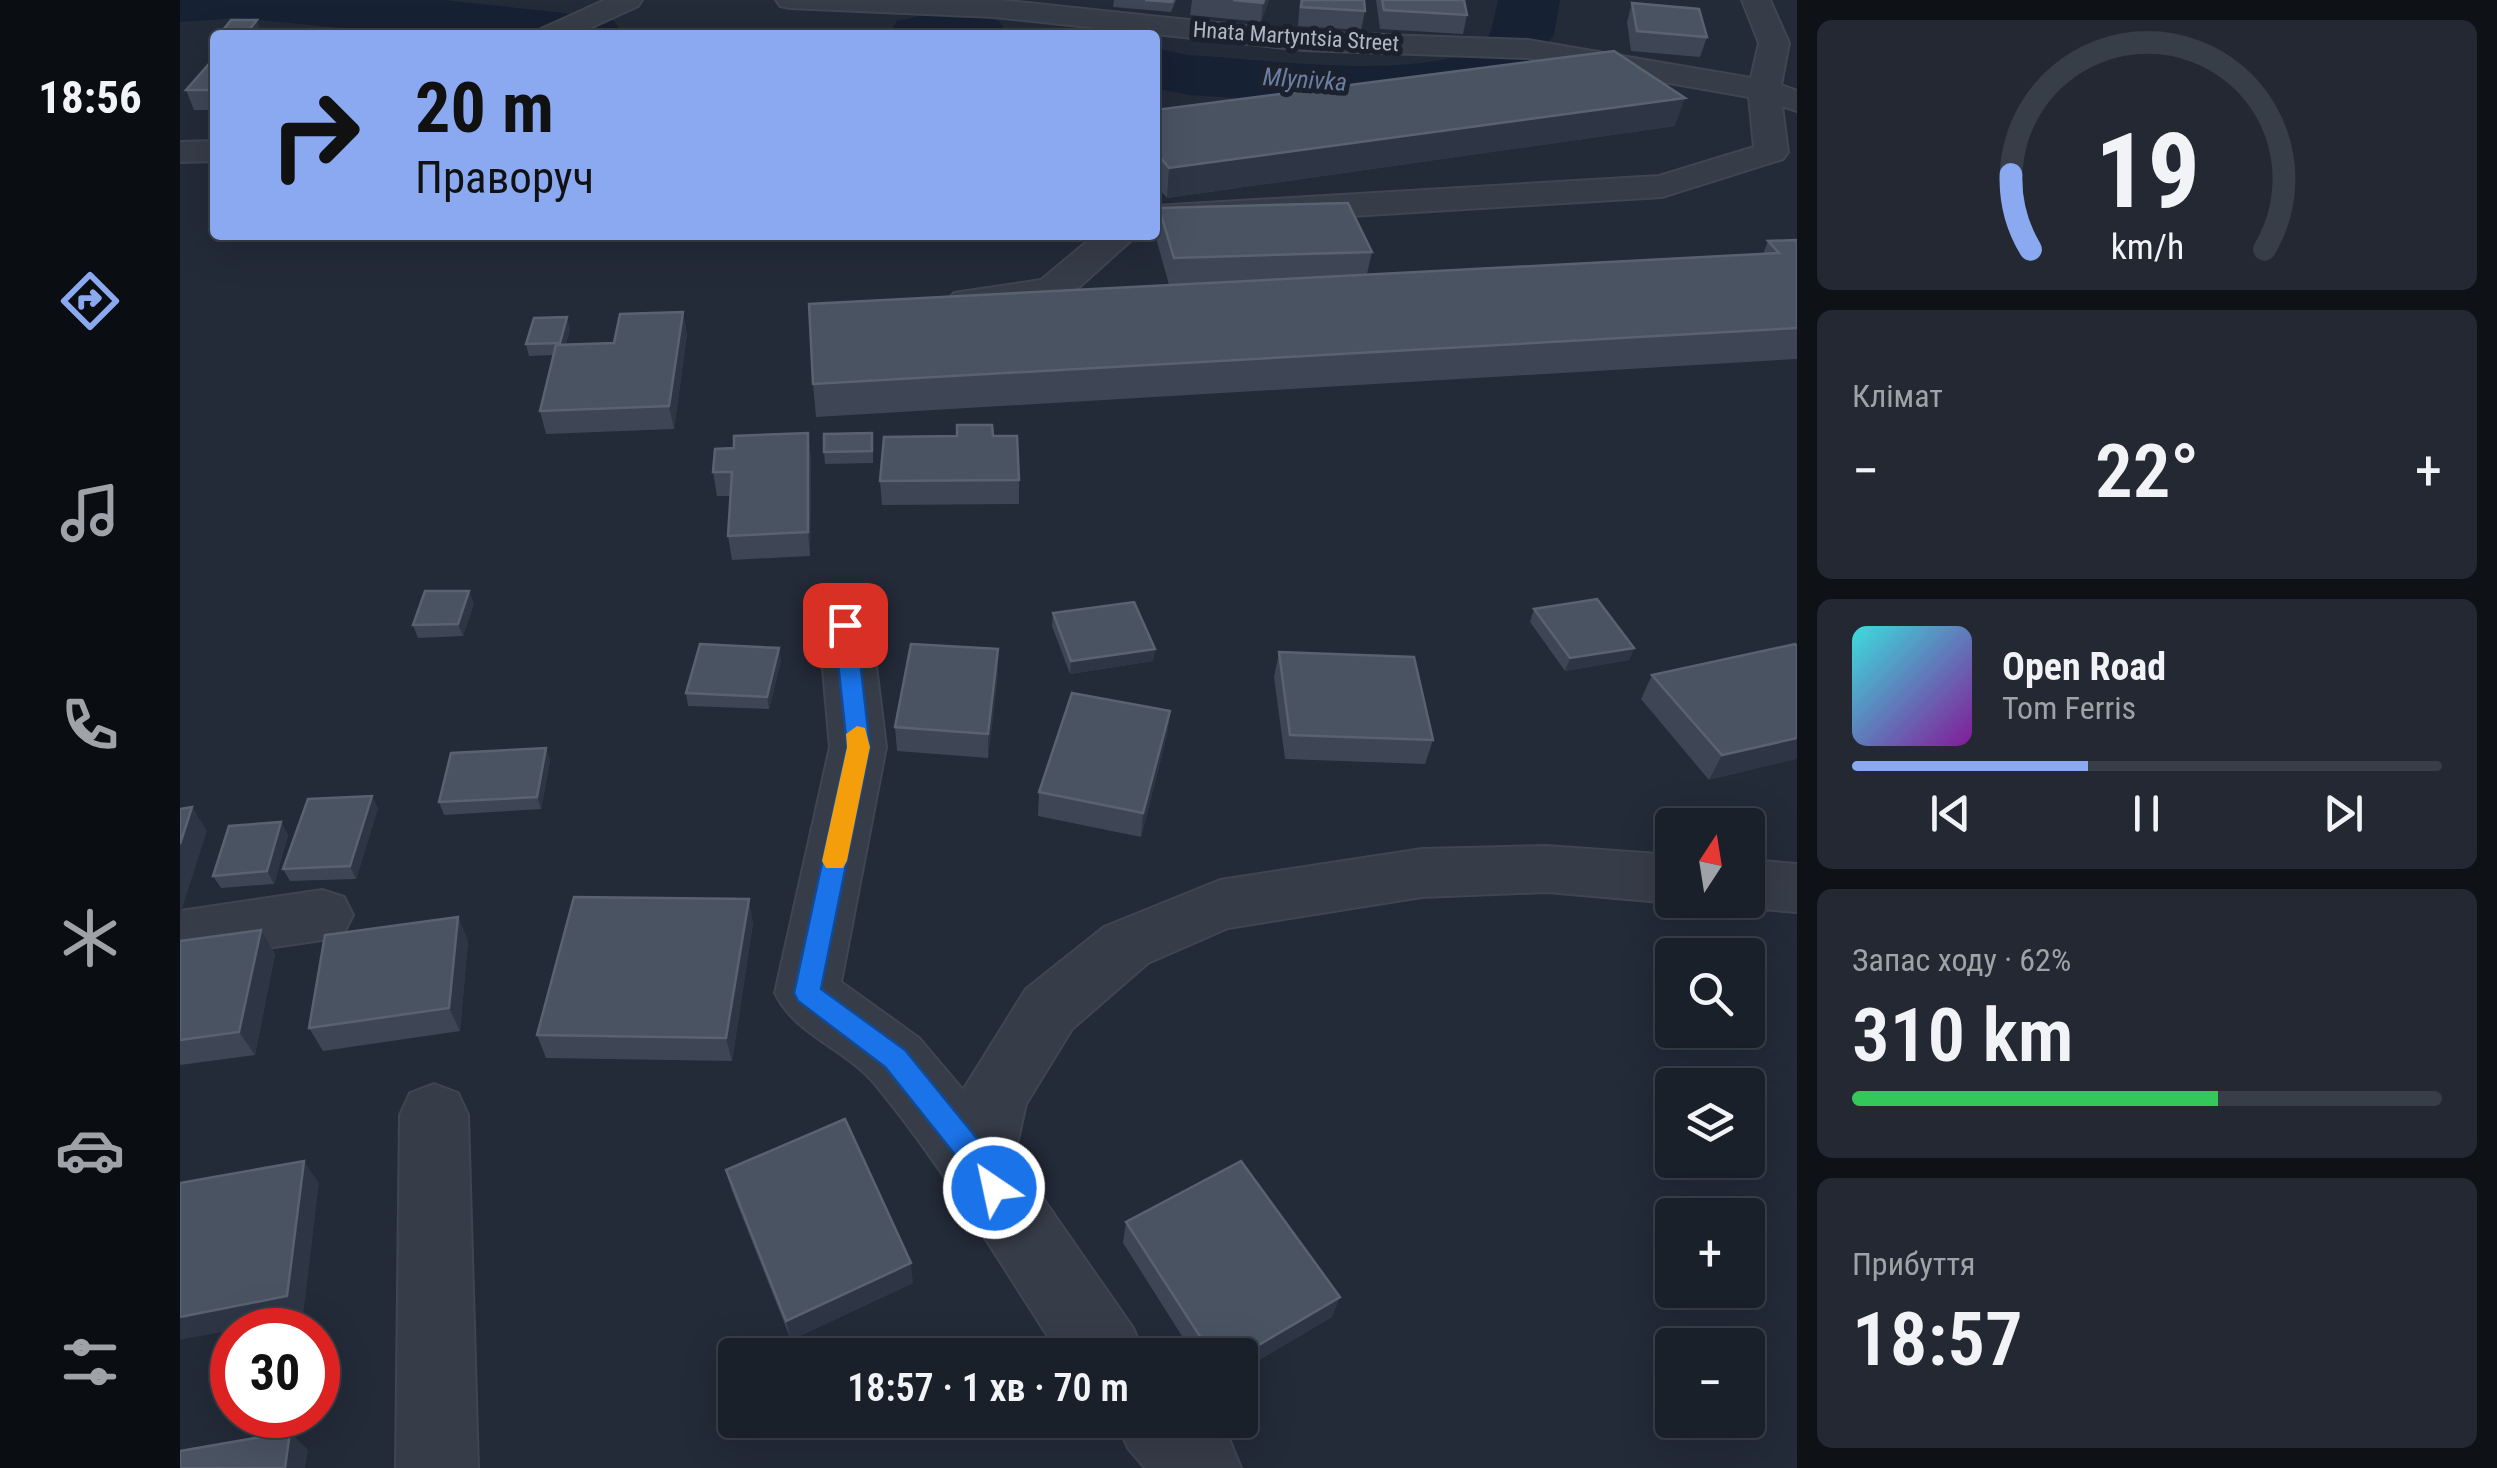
<!DOCTYPE html>
<html lang="uk">
<meta charset="utf-8">
<style>
:root{--surface:#1a202a;--page:#232832;--text:#f1f3f6;--muted:#9fa3a8;--line:#383e47;--accent:#8aa9f0}
body{margin:0;font-family:"Roboto Condensed",sans-serif;background:var(--page);color:var(--text);height:100vh;display:flex;flex-direction:column;font-size:38px;white-space:nowrap}
*{box-sizing:border-box;margin:0}
p{font-size:32px;color:var(--muted)}
.icon{flex:none;width:55px;height:55px;fill:none;stroke:currentColor;stroke-width:2;stroke-linecap:round;stroke-linejoin:round}
.map{position:relative;flex:1;overflow:hidden}
.panel{display:flex;flex-direction:column;gap:20px;padding:20px;background:#0e1217;width:700px}
.panel>*{flex:none}
.hud{position:absolute;left:30px;top:30px;width:950px;height:210px;border-radius:10px;box-shadow:0 10px 40px #0002,0 0 0 2px var(--line);background:#8aa9f0;color:#111;overflow:hidden}
.needle{width:65px;rotate:12deg}
.tools{position:absolute;left:1475px;top:808px;display:grid;gap:20px}
.tools a{display:grid;place-items:center;width:110px;height:110px;border-radius:10px;background:var(--surface);box-shadow:0 10px 40px #0002,0 0 0 2px var(--line);font-size:50px}
.speed{position:absolute;left:30px;top:1308px;display:flex;gap:20px;font-size:50px;font-weight:700;text-align:center}
.speed>*{display:grid;place-content:center;width:130px;height:130px;border-radius:50%;background:var(--surface);box-shadow:0 10px 40px #0002,0 0 0 2px var(--line);line-height:1}
.speed .limit{border:15px solid #d22;background:#fff;color:#111}
.pin{position:absolute;display:grid;place-items:center;width:85px;height:85px;color:#fff;margin:-42px;border-radius:20px;box-shadow:0 5px 15px #0006}
.me{position:absolute;width:110px;margin:-55px;rotate:326deg;stroke-linejoin:round;filter:drop-shadow(0 0 8px #0008)}
.turn{display:flex;align-items:center;gap:35px;height:210px;padding:0 40px;font-size:45px}
.turn .icon{width:130px;height:130px;stroke-width:2.5}
.turn b{display:block;font-size:70px;line-height:85px}
.big{font-size:75px;font-weight:600;line-height:1.1}
.panel .card{flex:1;display:flex;flex-direction:column;justify-content:center;gap:15px;min-width:0;padding:0 35px;border-radius:15px;background:var(--page)}
.panel .dial{align-items:center;gap:0}
.dial svg{height:260px;overflow:visible;fill:none;stroke:var(--line);stroke-width:7;stroke-linecap:round;text-anchor:middle}
.dial text{fill:var(--text);stroke:none}
.song{display:flex;align-items:center;gap:30px}
.cover{width:120px;height:120px;border-radius:15px;background:linear-gradient(135deg,hsl(180 70% 55%),hsl(290 70% 35%))}
.played{height:10px;border-radius:5px;background:linear-gradient(90deg,var(--accent) 40%,var(--line) 40%)}
.keys{display:flex;justify-content:space-around;direction:ltr}
.heat{display:flex;justify-content:space-between;align-items:center;font-size:55px;direction:ltr}
.charge{height:15px;border-radius:8px;background:linear-gradient(90deg,#34c759 62%,var(--line) 0)}
.trip{position:absolute;left:538px;top:1338px;width:540px;height:100px;border-radius:10px;background:var(--surface);box-shadow:0 10px 40px #0002,0 0 0 2px var(--line);font-weight:600;line-height:100px;text-align:center}
main{display:flex;flex:1;min-height:0}
.menu{display:flex;flex-direction:column;width:180px;justify-content:space-around;align-items:center;background:#0a0d11;color:var(--muted)}
.menu .icon{width:70px;height:70px}
.menu .selected{color:var(--accent)}
.menu b{font-size:45px;color:var(--text)}
.map>svg:first-child{display:block}
.lines{fill:none;stroke-linecap:round;stroke-linejoin:round}
.river{fill:#172134;fill-rule:evenodd}
.minor-casing{stroke:#3f4551;stroke-width:4}
.minor{fill:#363c48;fill-rule:evenodd}
.wall{fill:#3e4656}
.shaded-wall{fill:#2e3645}
.building{fill:#4a5362;stroke:#5a6271;stroke-width:2.5}
.route{fill:#1a73e8;stroke:#114b97;stroke-width:2.5}
.slow{fill:#f59e0b}
.labels{text-anchor:middle;stroke-width:10;stroke-linejoin:round;paint-order:stroke}
.far-street-label{font-size:22px;fill:#b1b7c4;stroke:#1b212d}
.far-water-label{font-size:25px;font-style:italic;fill:#6c7ea1;stroke:#1b212d}
</style>
<main>
<nav class="menu">
<b>18:56</b>
<svg class="icon selected" aria-label="directions" viewBox="0 0 24 24"><path d="M12 3l9 9-9 9-9-9zM9 14v-3h6M13 9l2 2-2 2"/></svg>
<svg class="icon" aria-label="music" viewBox="0 0 24 24"><path d="M9 18V5l10-2v13"/><circle cx="6" cy="18" r="3"/><circle cx="16" cy="16" r="3"/></svg>
<svg class="icon" aria-label="phone" viewBox="0 0 24 24"><path d="M5 4h4l2 5-3 2q2 4 5 5l2-3 5 2v4C11 20 4 13 5 4z"/></svg>
<svg class="icon" aria-label="climate" viewBox="0 0 24 24"><path d="M12 3v18M4 7l16 10M4 17L20 7"/></svg>
<svg class="icon" aria-label="car" viewBox="0 0 24 24"><path d="M5 17H2v-5l4-1 3-4h7l3 4 3 1v5h-3M9 17h6M6 11h13"/><circle cx="7" cy="17" r="2"/><circle cx="17" cy="17" r="2"/></svg>
<svg class="icon" aria-label="filters" viewBox="0 0 24 24"><path d="M4 7h16M4 17h16"/><circle cx="9" cy="7" r="2"/><circle cx="15" cy="17" r="2"/></svg>
</nav>
<div class="map">
<svg width="1617" height="1468" viewBox="0 0 1617 1468">
<rect width="100%" height="100%" fill="#232a38"/>
<g class="lines">
<g class="river">
<path d="M0 0H263L411 16 434 21 443 35H237L58 18 0 22Z"/>
<path d="M1318 0H1380L1374 34 1348 75 1267 98 1211 107 1008 95 975 88V48L1008 55C1082 59 1234 81 1298 48 1313 40 1314 15 1318 0Z"/>
<path d="M740 16H796L819 21 828 35H708L717 21Z"/>
</g>
<g class="minor-casing">
<g id="minor">
<path d="M425 0H462L458 6 395 35H356L361 29Z"/>
<path d="M596 0H819L1124 32 1348 40 1571 78 1579 43 1562 0H1590L1609 43 1601 85 1617 91V111L1602 106 1608 152 1603 159 1482 197 975 228V206L1479 176 1574 147 1569 97 1348 58 1124 50 814 17 610 8 600 6Z"/>
<path d="M35 141V161L0 162V142Z"/>
<path d="M915 235H957L887 298 788 313 774 309 768 301 774 293 861 280Z"/>
<path d="M665 608 683 613 691 625 706 747 661 982 739 1038 783 1090 846 989 924 927 1040 880 1242 849 1367 846 1492 855V900H1500L1492 903 1367 892 1242 897 1048 928 968 963 892 1029 846 1104 834 1157 953 1328 965 1355H880C820 1263 765 1169 695 1084 666 1049 615 1035 595 993L650 747 639 625 647 613Z"/>
<path d="M1568 860 1617 864V912L1568 908 1547 901 1568 900Z"/>
<path d="M142 890 164 897 173 915 164 933 142 940 0 961V911Z"/>
<path d="M254 1084 278 1093 288 1115 298 1468H216L220 1115 230 1093Z"/>
<path d="M936 1420H1031L1049 1439 1061 1468H965L948 1448Z"/>
</g>
</g>
<use href="#minor" class="minor"/>
</g>
<g class="wall">
<path d="M934 0H996L991 12 933 7Z"/>
<path d="M1012 0H1089L1081 22 1010 15Z"/>
<path d="M1120 0H1184L1185 11 1181 30 1118 26Z"/>
<path d="M1196 0H1284L1287 15 1283 34 1200 29Z"/>
<path d="M1452 3 1527 37 1520 57 1451 51 1447 22Z"/>
<path d="M35 57V110H14L6 90Z"/>
<path d="M975 110 1495 126 987 198 975 184Z"/>
<path d="M979 208 1192 252 1187 274 1583 254 1588 241 1617 240V359L636 417 633 384 989 285 976 238Z"/>
<path d="M503 312 507 334 494 429 366 434 360 411 374 355 349 356 346 344 390 329 386 344 434 343Z"/>
<path d="M693 445V463L645 464 644 452Z"/>
<path d="M631 456 630 556 552 560 548 536 551 496H537L533 472Z"/>
<path d="M839 480V504L702 505 700 481Z"/>
<path d="M294 603 283 636 238 638 233 625Z"/>
<path d="M1354 609 1454 648 1449 660 1385 671 1350 622Z"/>
<path d="M873 613 975 649 973 661 890 674 872 626Z"/>
<path d="M1615 644 1529 780 1461 699 1472 675Z"/>
<path d="M818 649V673L808 758 717 751 715 727Z"/>
<path d="M1099 652 1253 740 1245 764 1105 759 1094 677Z"/>
<path d="M601 660 589 709 508 706 506 693Z"/>
<path d="M990 711 987 735 961 837 858 816 859 792Z"/>
<path d="M366 748 370 761 361 809 264 815 259 802Z"/>
<path d="M198 808 176 879 110 881 103 869Z"/>
<path d="M101 822 108 835 94 884 41 888 33 876Z"/>
<path d="M278 917 288 941 280 1031 143 1051 129 1028Z"/>
<path d="M573 923 552 1061 366 1058 357 1035Z"/>
<path d="M81 930 95 954 75 1055 0 1065V941Z"/>
<path d="M546 1170 733 1283 611 1340 552 1191Z"/>
<path d="M946 1222 1152 1317 1060 1371V1355H1014L943 1243Z"/>
</g>
<g class="shaded-wall">
<path d="M1084 0H1089L1081 22 1083 3Z"/>
<path d="M77 20 80 30 76 35H65Z"/>
<path d="M1505 98 1495 126 987 198 989 168Z"/>
<path d="M503 312 507 334 494 429 489 406Z"/>
<path d="M387 317 390 329 383 355 380 343Z"/>
<path d="M628 433 631 456 630 556 628 532Z"/>
<path d="M289 591 294 603 283 636 278 624Z"/>
<path d="M599 648 601 660 589 709 587 697Z"/>
<path d="M1454 648 1449 660 1385 671 1390 658Z"/>
<path d="M818 649V673L808 758V734Z"/>
<path d="M975 649 973 661 890 674 891 661Z"/>
<path d="M990 711 987 735 961 837 963 813Z"/>
<path d="M1617 738V759L1529 780 1542 755Z"/>
<path d="M366 748 370 761 361 809 357 797Z"/>
<path d="M192 796 198 808 176 879 170 866Z"/>
<path d="M12 807 27 831 0 915V844Z"/>
<path d="M101 822 108 835 94 884 87 871Z"/>
<path d="M569 899 573 923 552 1061 546 1038Z"/>
<path d="M278 917 288 941 280 1031 269 1008Z"/>
<path d="M81 930 95 954 75 1055 59 1032Z"/>
<path d="M124 1161 139 1183 123 1316 0 1340V1317Z"/>
<path d="M731 1263 733 1283 611 1340 606 1321Z"/>
<path d="M1160 1297 1152 1317 1060 1371V1356Z"/>
<path d="M110 1432 128 1450 125 1468H105Z"/>
</g>
<g class="building">
<path d="M965 0H993L992 2Z"/>
<path d="M1053 0H1084L1083 3Z"/>
<path d="M1122 0H1184L1185 11 1121 7Z"/>
<path d="M1202 0H1284L1287 15 1204 10Z"/>
<path d="M1452 3 1519 9 1527 37 1457 31Z"/>
<path d="M51 20H77L65 35H39Z"/>
<path d="M1434 51 1505 98 989 168 975 151V110Z"/>
<path d="M35 57V90H6Z"/>
<path d="M1168 203 1192 252 994 258 979 208Z"/>
<path d="M1617 240V328L633 384 629 304 1599 253 1588 241Z"/>
<path d="M503 312 489 406 360 411 376 345 434 343 440 314Z"/>
<path d="M387 317 380 343 346 344 354 318Z"/>
<path d="M777 425H812L813 436H837L839 480 700 481 704 437 777 436Z"/>
<path d="M628 433V532L548 536 552 472H533L535 449 554 448V436Z"/>
<path d="M692 433V451L644 452V434Z"/>
<path d="M245 591H289L278 624 233 625Z"/>
<path d="M1417 599 1454 648 1390 658 1354 609Z"/>
<path d="M954 602 975 649 891 661 873 613Z"/>
<path d="M520 644 599 648 587 697 506 693Z"/>
<path d="M731 644 818 649 808 734 715 727Z"/>
<path d="M1615 644 1617 646V738L1542 755 1472 675Z"/>
<path d="M1099 652 1234 657 1253 740 1110 735Z"/>
<path d="M892 693 990 711 963 813 859 792Z"/>
<path d="M366 748 357 797 259 802 271 753Z"/>
<path d="M192 796 170 866 103 869 128 799Z"/>
<path d="M12 807 0 844V809Z"/>
<path d="M101 822 87 871 33 876 49 826Z"/>
<path d="M394 897 569 899 546 1038 357 1035Z"/>
<path d="M278 917 269 1008 129 1028 145 935Z"/>
<path d="M81 930 59 1032 0 1040V941Z"/>
<path d="M665 1119 731 1263 606 1321 546 1170Z"/>
<path d="M124 1161 107 1296 0 1317V1183Z"/>
<path d="M1061 1161 1160 1297 1060 1356 1032 1355 946 1222Z"/>
<path d="M110 1432 105 1468H0V1451Z"/>
</g>
<path class="route" d="M665 618 676 625 690 747 641 989 725 1050 808 1152 828 1188 824 1198 814 1202 803 1198 788 1171 705 1067 618 1001 614 993 667 747 654 625Z"/>
<path class="slow" d="M677 726 685 728 690 747 667 861 663 868H646L642 861 667 747 666 734Z"/>
<g class="labels">
<g class="far-street-label">
<text transform="translate(1116 36) rotate(4)" y="8">Hnata Martyntsia Street</text>
</g>
<g class="far-water-label">
<text transform="translate(1125 79) rotate(4)" y="9">Mlynivka</text>
</g>
</g>
</svg>
<div class="tools">
<a><svg class="needle" viewBox="-14 -14 28 28"><path d="M0-13l5 13h-10z" fill="#e53935"/><path d="M0 13l5-13h-10z" fill="#9fa3a8"/></svg></a>
<a><svg class="icon" aria-label="search" viewBox="0 0 24 24"><circle cx="10" cy="10" r="6"/><path d="M15 15l6 6"/></svg></a>
<a><svg class="icon" aria-label="layers" viewBox="0 0 24 24"><path d="M12 4l9 5-9 5-9-5zM3 14l9 5 9-5"/></svg></a>
<a>+</a>
<a>−</a>
</div>
<div class="speed"><div class="limit">30</div></div>
<div class="pin" style="left:665px;top:625px;background:#d93025"><svg class="icon" aria-label="arrive" viewBox="0 0 24 24"><path d="M6 21V4h12l-3 4 3 4H6"/></svg></div>
<svg class="me" style="left:814px;top:1188px" viewBox="-20 -20 40 40"><circle r="17" fill="#1a73e8" stroke="#fff" stroke-width="3"/><path d="M0-11L8 9 0 5-8 9z" fill="#fff"/></svg>
<div class="trip">18:57 · 1 хв · 70 m</div>
<div class="hud">
<div class="turn"><svg class="icon" aria-label="right" viewBox="0 0 24 24"><path d="M7 20v-9h11M14 6l5 5-5 5"/></svg><div><b>20 m</b>Праворуч</div></div>
</div>
</div>
<section class="panel">
<div class="card dial"><svg viewBox="0 0 100 80">
<path d="M14 69A42 42 0 1 1 86 69"/>
<path d="M14 69A42 42 0 0 1 8 46" stroke="#8aa9f0"/>
<text x="50" y="56" font-size="32" font-weight="700">19</text>
<text x="50" y="72" font-size="11">km/h</text>
</svg></div>
<div class="card"><p>Клімат</p>
<div class="heat"><a>−</a><b class="big">22°</b><a>+</a></div>
</div>
<div class="card">
<div class="song"><i class="cover"></i><div><b>Open Road</b><p>Tom Ferris</p></div></div>
<div class="played"></div>
<div class="keys"><svg class="icon" aria-label="previous" viewBox="0 0 24 24"><path d="M18 5L8 12l10 7zM5 5v14"/></svg><svg class="icon" aria-label="pause" viewBox="0 0 24 24"><path d="M8 5v14M16 5v14"/></svg><svg class="icon" aria-label="next" viewBox="0 0 24 24"><path d="M6 5l10 7-10 7zM19 5v14"/></svg></div>
</div>
<div class="card"><p>Запас ходу · 62%</p><b class="big">310 km</b><div class="charge"></div></div>
<div class="card"><p>Прибуття</p><b class="big">18:57</b></div>
</section>
</main>
